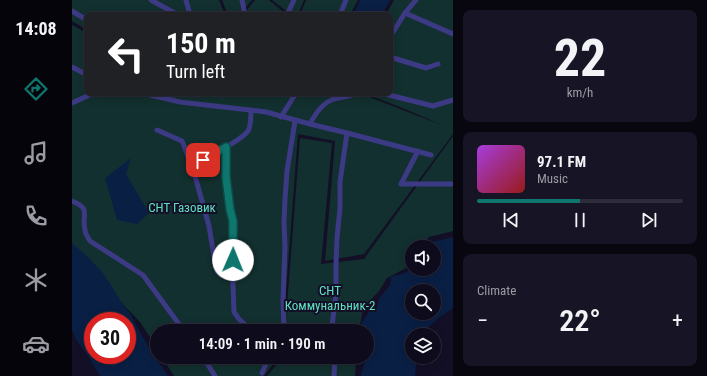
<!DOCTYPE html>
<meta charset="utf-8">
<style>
:root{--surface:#0e0b1c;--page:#171425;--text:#f1f3f6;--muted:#9b9ba3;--line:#2e2b3b;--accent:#0f766e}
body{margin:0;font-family:"Roboto Condensed",sans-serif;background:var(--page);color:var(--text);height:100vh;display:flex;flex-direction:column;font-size:15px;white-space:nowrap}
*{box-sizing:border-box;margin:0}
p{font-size:13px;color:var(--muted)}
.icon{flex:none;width:22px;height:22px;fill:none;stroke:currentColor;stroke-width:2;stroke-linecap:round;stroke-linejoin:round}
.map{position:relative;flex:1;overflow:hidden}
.details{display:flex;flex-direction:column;gap:10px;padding:10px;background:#08060f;width:254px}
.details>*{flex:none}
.top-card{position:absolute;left:12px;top:12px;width:309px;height:84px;border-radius:8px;box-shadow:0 2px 10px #0003,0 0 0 1px var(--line);background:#202124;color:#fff;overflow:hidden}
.fabs{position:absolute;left:333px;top:240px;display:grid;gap:8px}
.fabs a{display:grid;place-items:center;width:36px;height:36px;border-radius:50%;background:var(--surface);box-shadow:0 2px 10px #0003,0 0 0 1px var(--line);font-size:20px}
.speed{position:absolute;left:12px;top:312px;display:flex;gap:8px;font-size:20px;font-weight:700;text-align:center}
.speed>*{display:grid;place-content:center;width:52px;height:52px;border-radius:50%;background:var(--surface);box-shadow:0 2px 10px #0003,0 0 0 1px var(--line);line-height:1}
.speed .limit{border:6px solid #d22;background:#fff;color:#111}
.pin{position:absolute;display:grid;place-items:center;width:34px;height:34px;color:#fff;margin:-17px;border-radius:8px;box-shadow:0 2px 6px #0006}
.me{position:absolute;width:44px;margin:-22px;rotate:1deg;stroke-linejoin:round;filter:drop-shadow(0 0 3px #0008)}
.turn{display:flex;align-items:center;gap:14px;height:84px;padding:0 16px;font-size:18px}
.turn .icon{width:52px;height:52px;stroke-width:2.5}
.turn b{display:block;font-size:28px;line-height:34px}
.big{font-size:30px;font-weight:600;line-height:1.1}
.details .widget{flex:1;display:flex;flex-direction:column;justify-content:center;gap:6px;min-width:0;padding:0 14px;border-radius:8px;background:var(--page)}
.details .dial{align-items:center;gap:0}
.dial b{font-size:52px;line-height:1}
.song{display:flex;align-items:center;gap:12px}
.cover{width:48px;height:48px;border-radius:6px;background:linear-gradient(135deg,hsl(280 70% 55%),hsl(0 70% 35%))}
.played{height:4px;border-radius:2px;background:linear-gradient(90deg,var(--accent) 50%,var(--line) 50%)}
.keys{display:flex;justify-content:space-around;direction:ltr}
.heat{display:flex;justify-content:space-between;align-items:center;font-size:22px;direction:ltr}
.trip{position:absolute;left:78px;top:324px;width:224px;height:40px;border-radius:20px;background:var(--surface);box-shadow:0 2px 10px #0003,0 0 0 1px var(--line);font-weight:600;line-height:40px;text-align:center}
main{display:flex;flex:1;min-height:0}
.tabs{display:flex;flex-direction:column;width:72px;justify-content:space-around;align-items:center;background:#06040b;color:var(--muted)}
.tabs .icon{width:28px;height:28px}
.tabs .current{color:var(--accent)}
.tabs b{font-size:18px;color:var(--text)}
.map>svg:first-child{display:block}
.green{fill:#12302f}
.water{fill:#0a1f44;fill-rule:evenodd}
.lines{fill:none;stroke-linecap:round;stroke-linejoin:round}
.street{stroke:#3d3a85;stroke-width:5}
.route-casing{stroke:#0a4d48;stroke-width:10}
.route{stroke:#0f766e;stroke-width:7}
.labels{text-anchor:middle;stroke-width:4;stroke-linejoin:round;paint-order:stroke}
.park-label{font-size:13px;fill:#5fe0c0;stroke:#130f26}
</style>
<main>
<nav class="tabs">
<b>14:08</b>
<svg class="icon current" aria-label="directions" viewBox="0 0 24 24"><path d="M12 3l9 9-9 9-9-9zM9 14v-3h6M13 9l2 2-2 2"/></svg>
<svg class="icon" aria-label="music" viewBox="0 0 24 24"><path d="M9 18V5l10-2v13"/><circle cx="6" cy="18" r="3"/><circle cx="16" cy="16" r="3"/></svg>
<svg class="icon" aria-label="phone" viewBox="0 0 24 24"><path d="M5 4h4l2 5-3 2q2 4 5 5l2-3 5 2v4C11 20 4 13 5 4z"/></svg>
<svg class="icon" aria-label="climate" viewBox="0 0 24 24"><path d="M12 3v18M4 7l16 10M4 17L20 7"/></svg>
<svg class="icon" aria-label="car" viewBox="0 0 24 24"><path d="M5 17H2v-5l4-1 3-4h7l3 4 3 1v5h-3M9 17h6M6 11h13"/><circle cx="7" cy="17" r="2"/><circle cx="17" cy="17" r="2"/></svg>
</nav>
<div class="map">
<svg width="381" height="376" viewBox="0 0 381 376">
<rect width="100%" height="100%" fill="#130f26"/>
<g class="green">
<path d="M0 0H147L153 15H15V30L0 21Z"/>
<path d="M150 0H180L167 15H156Z"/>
<path d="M183 0H197L215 15H171Z"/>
<path d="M200 0H232L226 15H219Z"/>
<path d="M234 0H286L278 15H228Z"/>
<path d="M322 0H381V134L292 254 253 261 263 141 226 134 211 331H85V348L68 322 0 252V25L15 33V93H287L372 126 333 109 291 93H318V15H314Z"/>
<path d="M381 136V231L357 237 349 247H340V260L334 268 315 278 307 291 291 308 287 331H213L228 138 260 143 249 264 292 259Z"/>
<path d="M90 357H207L192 376H102Z"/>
<path d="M211 357H284L283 376H195Z"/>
</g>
<g class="water">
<path d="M288 0H318L310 15H281Z"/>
<path d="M59 158 54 174 77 213 65 224 45 220 33 178Z"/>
<path d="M381 237V308C369 317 359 321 352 335H340V357H345L343 376H289L294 357H295V331H291L290 322 296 314V304H301L305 308 307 299 318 285 319 276C328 275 334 274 340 267V269H362V247H356L360 242ZM340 291H362V313H340Z"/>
<path d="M0 243 16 257 30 272 39 285 48 300 59 315 65 327 82 356 90 367 96 376H28L14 353 4 340 1 332 0 331ZM21 321H55V355H21Z"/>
</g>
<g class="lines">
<g class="street">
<path d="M79 0 106 15"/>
<path d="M114 0 118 15"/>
<path d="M170 0 173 15"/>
<path d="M0 11 15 20"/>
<path d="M333 13 381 34"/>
<path d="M215 15 222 0"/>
<path d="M268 15 274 0"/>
<path d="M318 37 333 13 344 0"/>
<path d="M318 57 354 68 366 64"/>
<path d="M0 67 15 75"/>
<path d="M70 93 108 102 194 112 238 124C243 114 250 103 262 99 270 97 277 97 284 93"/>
<path d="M309 93 361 106 381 100"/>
<path d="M0 103 22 93"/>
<path d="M179 110C179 116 179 123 177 129 174 136 161 143 154 147L155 177 158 209 161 221V285L162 312 167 319 180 331"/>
<path d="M209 117 224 93"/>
<path d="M238 124 275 133 359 155"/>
<path d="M85 130 110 141 111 143 123 176 137 226 144 268C148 277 152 276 161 276"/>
<path d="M346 151 329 184H381"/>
<path d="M119 167 154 147"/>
<path d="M0 201C20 209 9 214 13 230 13 234 16 237 18 241L71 275 112 331"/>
<path d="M212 331 211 301 213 246 212 222 213 199 215 171 223 121"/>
<path d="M261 331 260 326 264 294V264L265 238 268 208V182L275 133"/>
<path d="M131 357 143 376"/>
<path d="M190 373 197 357"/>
<path d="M262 376 263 357"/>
</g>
</g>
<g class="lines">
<g class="route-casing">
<path id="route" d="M131 160 154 147V177L158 209 161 221V260"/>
</g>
<use href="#route" class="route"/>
</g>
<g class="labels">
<g class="park-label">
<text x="110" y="212">СНТ Газовик</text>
<text x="258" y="295">СНТ<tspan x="258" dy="15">Коммунальник-2</tspan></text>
</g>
</g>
</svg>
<div class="fabs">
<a><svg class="icon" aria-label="sound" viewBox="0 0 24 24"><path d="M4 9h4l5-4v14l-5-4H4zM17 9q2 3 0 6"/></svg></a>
<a><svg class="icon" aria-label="search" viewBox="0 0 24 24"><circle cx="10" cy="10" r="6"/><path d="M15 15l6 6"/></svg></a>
<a><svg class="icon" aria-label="layers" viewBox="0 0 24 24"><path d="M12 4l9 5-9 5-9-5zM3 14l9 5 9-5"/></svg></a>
</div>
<div class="speed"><div class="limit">30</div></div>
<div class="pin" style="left:131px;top:160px;background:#d93025"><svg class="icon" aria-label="arrive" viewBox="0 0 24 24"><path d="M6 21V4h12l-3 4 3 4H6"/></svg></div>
<svg class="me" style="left:161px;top:260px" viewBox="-20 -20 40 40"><circle r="19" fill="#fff"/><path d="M0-13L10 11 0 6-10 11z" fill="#0f766e"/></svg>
<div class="trip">14:09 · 1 min · 190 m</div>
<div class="top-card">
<div class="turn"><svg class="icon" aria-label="left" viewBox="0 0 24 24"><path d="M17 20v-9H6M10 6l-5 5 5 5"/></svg><div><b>150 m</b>Turn left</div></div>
</div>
</div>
<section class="details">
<div class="widget dial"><b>22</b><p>km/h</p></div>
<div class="widget">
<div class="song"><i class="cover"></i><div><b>97.1 FM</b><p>Music</p></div></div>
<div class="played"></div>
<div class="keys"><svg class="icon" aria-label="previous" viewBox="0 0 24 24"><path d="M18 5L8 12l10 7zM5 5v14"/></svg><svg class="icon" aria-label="pause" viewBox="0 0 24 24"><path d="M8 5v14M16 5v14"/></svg><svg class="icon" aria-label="next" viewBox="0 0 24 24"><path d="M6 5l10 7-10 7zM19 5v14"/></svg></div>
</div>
<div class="widget"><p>Climate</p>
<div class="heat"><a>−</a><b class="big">22°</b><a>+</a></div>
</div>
</section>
</main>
